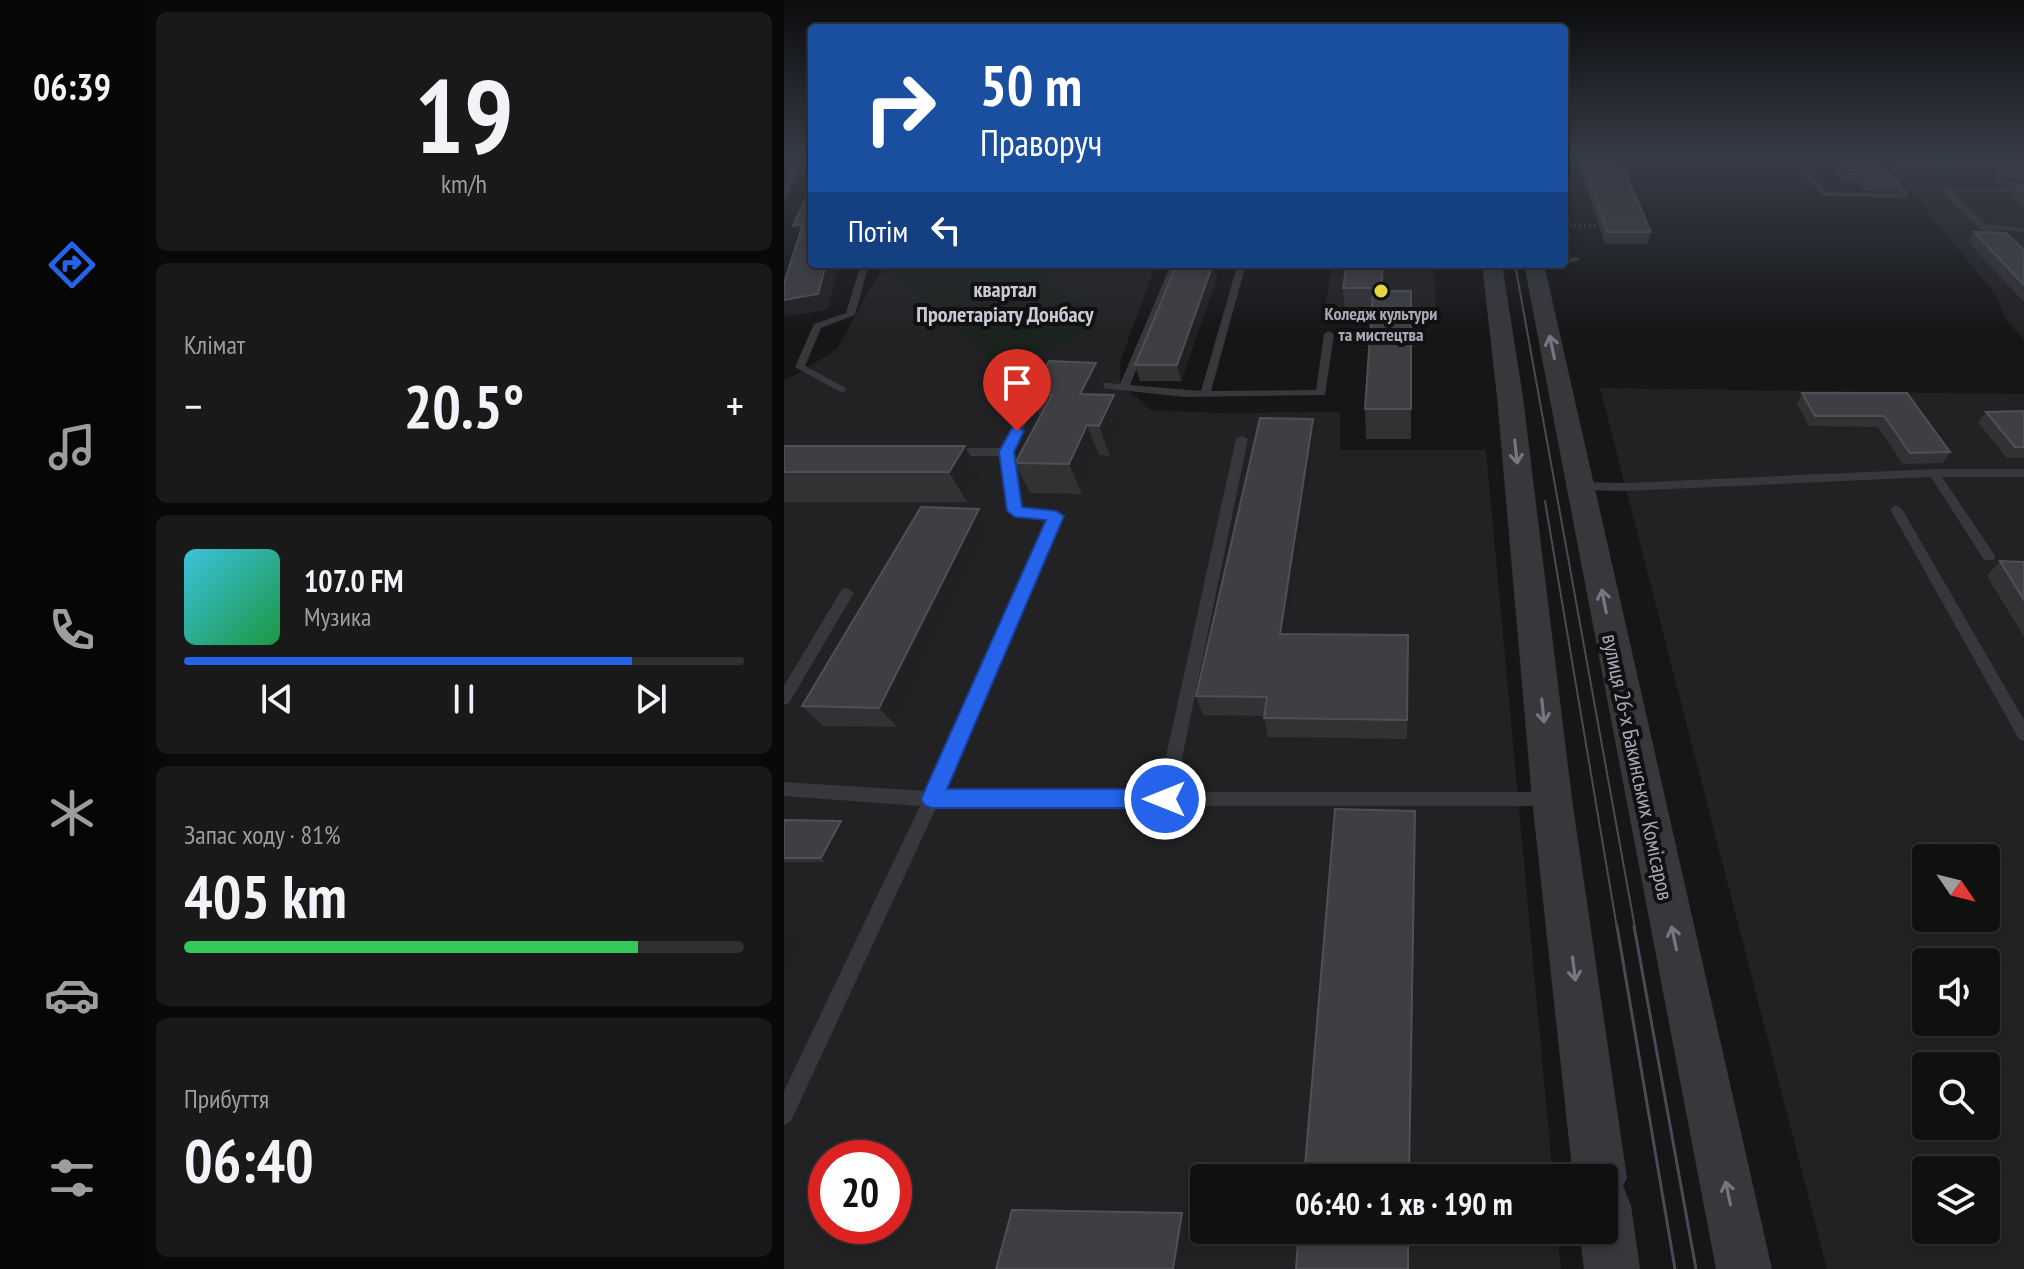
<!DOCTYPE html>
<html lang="uk">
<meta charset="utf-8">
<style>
:root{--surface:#101011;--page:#19191a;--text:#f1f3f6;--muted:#9c9d9f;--line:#303031;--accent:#2563eb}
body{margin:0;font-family:"PT Sans Narrow",sans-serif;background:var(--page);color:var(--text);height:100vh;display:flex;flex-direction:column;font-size:30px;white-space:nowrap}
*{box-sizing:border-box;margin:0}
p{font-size:26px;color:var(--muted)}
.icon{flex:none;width:44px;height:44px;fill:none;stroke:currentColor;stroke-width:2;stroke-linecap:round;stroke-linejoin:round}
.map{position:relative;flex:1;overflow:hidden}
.side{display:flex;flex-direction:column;gap:12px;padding:12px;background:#090909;width:640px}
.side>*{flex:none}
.guide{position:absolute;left:24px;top:24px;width:760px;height:244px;border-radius:8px;box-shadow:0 4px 12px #0003,0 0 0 2px var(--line);background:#1a4fa0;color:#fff;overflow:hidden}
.needle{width:52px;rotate:125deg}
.tools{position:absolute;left:1128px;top:844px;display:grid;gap:16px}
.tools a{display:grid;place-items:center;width:88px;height:88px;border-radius:8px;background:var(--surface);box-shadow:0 4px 12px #0003,0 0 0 2px var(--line);font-size:40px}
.speed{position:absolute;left:24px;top:1140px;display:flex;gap:16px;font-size:40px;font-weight:700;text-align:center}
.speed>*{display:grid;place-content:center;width:104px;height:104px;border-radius:50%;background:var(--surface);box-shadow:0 4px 12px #0003,0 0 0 2px var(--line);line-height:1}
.speed .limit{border:12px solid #d22;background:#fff;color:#111}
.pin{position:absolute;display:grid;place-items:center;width:68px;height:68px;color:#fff;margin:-82px -34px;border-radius:50% 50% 50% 0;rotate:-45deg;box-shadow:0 0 8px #0007}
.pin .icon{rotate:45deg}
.me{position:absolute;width:88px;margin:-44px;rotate:270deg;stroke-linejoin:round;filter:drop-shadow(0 0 6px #0008)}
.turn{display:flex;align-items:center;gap:28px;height:168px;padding:0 40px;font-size:36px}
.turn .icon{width:104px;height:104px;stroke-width:2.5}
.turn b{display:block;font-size:56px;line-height:68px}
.then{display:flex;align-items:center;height:76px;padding:0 40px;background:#0003;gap:16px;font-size:30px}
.big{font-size:60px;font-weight:600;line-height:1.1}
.side .card{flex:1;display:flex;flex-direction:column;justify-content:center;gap:12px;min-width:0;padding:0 28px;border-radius:12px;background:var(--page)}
.side .dial{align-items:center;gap:0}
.dial b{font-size:104px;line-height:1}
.song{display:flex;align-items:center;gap:24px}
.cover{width:96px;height:96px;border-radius:12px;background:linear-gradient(135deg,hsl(190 70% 55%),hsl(140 70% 35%))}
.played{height:8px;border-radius:4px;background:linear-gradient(90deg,var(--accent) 80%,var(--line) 80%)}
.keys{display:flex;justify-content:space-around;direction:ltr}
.heat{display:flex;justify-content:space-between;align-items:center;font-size:44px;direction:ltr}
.charge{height:12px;border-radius:6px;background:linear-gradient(90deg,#34c759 81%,var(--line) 0)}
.trip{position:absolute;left:406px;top:1164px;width:428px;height:80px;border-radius:8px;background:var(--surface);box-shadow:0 4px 12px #0003,0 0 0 2px var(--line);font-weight:600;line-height:80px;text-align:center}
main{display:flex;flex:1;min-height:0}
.menu{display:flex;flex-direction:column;width:144px;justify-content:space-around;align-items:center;background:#060607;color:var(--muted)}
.menu .icon{width:56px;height:56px}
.menu .active{color:var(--accent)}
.menu b{font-size:36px;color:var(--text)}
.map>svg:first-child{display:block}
.built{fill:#222224;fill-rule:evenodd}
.green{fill:#1c221e}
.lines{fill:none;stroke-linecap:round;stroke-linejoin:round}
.path{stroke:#3d3d43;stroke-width:3;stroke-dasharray:2 3;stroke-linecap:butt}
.service{fill:#37373c;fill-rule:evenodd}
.tertiary{fill:#37373c;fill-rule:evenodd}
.tram-far1{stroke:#4a4a51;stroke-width:2}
.tram{stroke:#4a4a51;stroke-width:3}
.wall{fill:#323235}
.shaded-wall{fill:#212123}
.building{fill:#3f3f43;stroke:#4f5055;stroke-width:2}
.oneway{stroke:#767680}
.route{fill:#2563eb;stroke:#184099;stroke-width:2}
.poi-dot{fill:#e5d640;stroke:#111112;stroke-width:3}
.labels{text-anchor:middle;stroke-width:8;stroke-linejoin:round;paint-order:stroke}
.far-poi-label{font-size:18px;font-weight:bold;fill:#a9aab7;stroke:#111112}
.far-quarter-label{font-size:22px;font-weight:bold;fill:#c9cad3;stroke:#111112}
.street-label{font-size:22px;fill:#a9aab7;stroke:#111112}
</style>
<main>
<nav class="menu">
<b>06:39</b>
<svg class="icon active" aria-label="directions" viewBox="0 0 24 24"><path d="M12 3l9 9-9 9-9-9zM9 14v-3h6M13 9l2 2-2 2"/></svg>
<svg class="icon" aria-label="music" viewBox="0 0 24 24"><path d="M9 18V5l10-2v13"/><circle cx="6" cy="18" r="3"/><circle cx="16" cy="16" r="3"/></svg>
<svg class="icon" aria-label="phone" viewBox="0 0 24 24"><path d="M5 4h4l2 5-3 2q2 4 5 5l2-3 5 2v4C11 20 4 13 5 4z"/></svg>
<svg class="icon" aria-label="climate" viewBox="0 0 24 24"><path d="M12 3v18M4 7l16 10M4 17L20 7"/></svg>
<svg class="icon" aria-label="car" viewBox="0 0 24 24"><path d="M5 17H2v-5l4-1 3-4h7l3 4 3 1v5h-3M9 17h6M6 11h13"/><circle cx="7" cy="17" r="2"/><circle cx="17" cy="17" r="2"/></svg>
<svg class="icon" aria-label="filters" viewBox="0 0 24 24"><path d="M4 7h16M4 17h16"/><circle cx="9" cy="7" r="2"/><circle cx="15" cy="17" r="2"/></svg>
</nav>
<section class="side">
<div class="card dial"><b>19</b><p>km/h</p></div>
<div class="card"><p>Клімат</p>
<div class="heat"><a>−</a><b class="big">20.5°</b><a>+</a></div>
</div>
<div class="card">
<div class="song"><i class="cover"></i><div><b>107.0 FM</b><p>Музика</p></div></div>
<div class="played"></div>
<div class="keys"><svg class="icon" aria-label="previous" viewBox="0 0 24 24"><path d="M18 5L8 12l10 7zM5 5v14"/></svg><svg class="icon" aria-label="pause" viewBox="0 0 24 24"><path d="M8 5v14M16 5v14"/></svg><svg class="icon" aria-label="next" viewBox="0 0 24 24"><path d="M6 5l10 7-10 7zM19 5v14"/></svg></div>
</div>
<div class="card"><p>Запас ходу · 81%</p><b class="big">405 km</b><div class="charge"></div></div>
<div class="card"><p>Прибуття</p><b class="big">06:40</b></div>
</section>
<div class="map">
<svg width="1240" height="1269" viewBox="0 0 1240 1269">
<rect width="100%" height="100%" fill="#161617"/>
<g class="built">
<path d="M1113 175 1240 177V340L1222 320 1212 295Z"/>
<path d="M104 264H372L336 362V383L367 410 435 413 556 412V450H702L769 1178H420V1230H773L777 1269H0V379L10 376 53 349 86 289ZM42 1158H110V1226H42Z"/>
<path d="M548 264H650L652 318 540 317Z"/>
<path d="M816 388 1240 394V1269H1043ZM1142 858H1202V918H1142ZM1142 962H1202V1022H1142ZM1142 1066H1202V1126H1142ZM1142 1170H1202V1230H1142Z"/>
</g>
<path class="green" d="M122 264H244L311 314C287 349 246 360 205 359L113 280 116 269Z"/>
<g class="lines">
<path class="path" d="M780 225 814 226"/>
<g class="service">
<path d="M11 156H17L4 197 0 199V186Z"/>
<path d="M1087 156H1094L1124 192 1123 198 1038 196 1009 160 1014 159 1043 192 1117 194Z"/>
<path d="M1161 188H1240V192H1168L1201 224 1240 228V232L1207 229 1216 238 1209 240 1161 196Z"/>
<path d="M780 258 792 257 796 260 780 264Z"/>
<path d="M77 264H85L71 315 37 328 21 366 62 388 63 390 58 393 11 367 30 324 62 313Z"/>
<path d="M390 264H462L427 391 532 390 540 334 545 331 550 334 541 395 401 397 298 386 297 384 302 381 336 384 386 267ZM393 270H452L417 391 346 385Z"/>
<path d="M259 384 264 387 258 392 228 452 237 508 272 512 278 516 159 792H374L452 439 458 436 464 439 391 792H767L773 794 775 799 773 804 767 806H153L7 1121 0 1125V1091L136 806 0 796V782L143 791 264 519 227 514 217 456H165L159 452 165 448H218L249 390Z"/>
<path d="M1150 469H1240V477H1158L1210 554 1211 557 1210 560H1200L1147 477 843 491 797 490 791 486 797 482 843 483Z"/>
<path d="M1112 505 1118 509 1240 720V741L1235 739 1106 509Z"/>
<path d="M63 588 70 593 5 703 0 705V686L58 589Z"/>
</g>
<g class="tertiary">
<path d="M698 264H718L739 397 788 799 843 1178 839 1186 847 1205 856 1269H800L795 1230H820V1178H789L748 799 713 397Z"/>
<path d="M740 264H760L988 1269H932Z"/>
</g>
<g class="tram-far1">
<path d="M731 264 851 928"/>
<path d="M761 501 833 928"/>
</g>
<g class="tram">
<path d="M833 926 891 1269"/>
<path d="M850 926 912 1269"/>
</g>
</g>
<g class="wall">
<path d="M792 156H830L867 232 864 244H821Z"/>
<path d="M887 156H949L946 165 891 164Z"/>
<path d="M1038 156H1094L1102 166 1101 168 1113 182 1109 191 1079 190 1073 183H1060Z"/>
<path d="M1108 156H1240V209L1226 195 1231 186H1235L1216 185 1204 174 1113 175 1104 164Z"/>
<path d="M1190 232 1240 250V302L1184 242Z"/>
<path d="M393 264H430L433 277 397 381H356L351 365Z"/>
<path d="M563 264H602L599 291H627V439H582L581 409 587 317 561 316 559 288Z"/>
<path d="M312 363 322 393 321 395H330L340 425 326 456 315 455 298 494 246 493 231 463 256 417 247 394Z"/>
<path d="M1018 393H1123L1166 452 1159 463 1119 464 1094 427 1025 426 1013 404Z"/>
<path d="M1240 411V458H1223L1194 422 1202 412Z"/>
<path d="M531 440 503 634 624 635 623 739 484 737 480 716 419 715 412 696Z"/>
<path d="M0 446H181L197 476 183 502H0Z"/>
<path d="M195 509 207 530 113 727 39 726 18 706Z"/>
<path d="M1216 561 1240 562V637L1203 576Z"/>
<path d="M0 820 63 825 43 862H0Z"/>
</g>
<g class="shaded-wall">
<path d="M28 162V177H22L14 164Z"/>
<path d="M19 224 18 240 9 226Z"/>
<path d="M38 264H52L54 267 44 310 4 316 2 313 0 320V300Z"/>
<path d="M429 264H430L433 277 397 381 393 365Z"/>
<path d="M599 264H602L597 317V288Z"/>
<path d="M312 363 322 393 308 424 296 394Z"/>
<path d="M330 395 340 425 326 456 315 426Z"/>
<path d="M529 419 531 440 500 654 496 634Z"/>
<path d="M303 425 315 455 298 494 285 464Z"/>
<path d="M181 446 197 476 183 502 165 472Z"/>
<path d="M195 509 207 530 113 727 95 708Z"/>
<path d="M57 821 63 825 43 862 37 858Z"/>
<path d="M0 931 21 942 0 986Z"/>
<path d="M398 1213 405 1214 397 1269H389Z"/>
</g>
<g class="building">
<path d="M17 156H28V162L14 164Z"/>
<path d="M797 156H830L837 172H841L867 232H823Z"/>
<path d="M1049 156H1094L1102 166H1099L1113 182 1083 181 1077 174H1064Z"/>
<path d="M1109 156H1240V177L1221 176 1209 165 1117 166Z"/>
<path d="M28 184V264H42L34 294 0 300V283L19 224 9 226Z"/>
<path d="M1240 185V194L1231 186Z"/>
<path d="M1190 232 1222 233 1240 250V285Z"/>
<path d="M393 264H429L393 365H351Z"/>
<path d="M563 264H599L597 288H559Z"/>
<path d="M589 291H627V409H581Z"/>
<path d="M265 361 312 363 296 394 330 395 315 426 303 425 285 464 231 463 268 395 247 394Z"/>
<path d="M1018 393H1123L1166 452 1126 453 1100 416H1031Z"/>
<path d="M1240 411V447H1231L1202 412Z"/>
<path d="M476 418 529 419 496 634 624 635 623 720 480 718 483 697 412 696Z"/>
<path d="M0 446H181L165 472H0Z"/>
<path d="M137 507 195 509 95 708 18 706Z"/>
<path d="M1216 561 1240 562V600Z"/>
<path d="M551 809 631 811 625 1178H520Z"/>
<path d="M0 820 57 821 37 858H0Z"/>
<path d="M228 1210 398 1213 389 1269H212Z"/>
<path d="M515 1230H624V1269H512Z"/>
</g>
<defs><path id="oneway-shaft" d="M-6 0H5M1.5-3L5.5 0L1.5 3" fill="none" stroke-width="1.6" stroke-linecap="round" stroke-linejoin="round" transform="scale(2)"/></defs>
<g class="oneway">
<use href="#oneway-shaft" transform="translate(768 347) rotate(-102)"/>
<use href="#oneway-shaft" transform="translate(732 452) rotate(84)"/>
<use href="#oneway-shaft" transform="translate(820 601) rotate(-101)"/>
<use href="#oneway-shaft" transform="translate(759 711) rotate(84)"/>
<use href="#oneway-shaft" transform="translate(890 938) rotate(-102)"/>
<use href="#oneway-shaft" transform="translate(790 969) rotate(83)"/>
<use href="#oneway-shaft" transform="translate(944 1193) rotate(-102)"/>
</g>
<linearGradient id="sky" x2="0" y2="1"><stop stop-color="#0c0c0d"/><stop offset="0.47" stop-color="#363c47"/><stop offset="1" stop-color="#363c47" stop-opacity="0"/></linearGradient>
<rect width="1240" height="334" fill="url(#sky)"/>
<path class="route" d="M233 427 240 431 230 452 238 507 272 511 280 516 163 789H381L389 792 392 799 389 805 381 808H148L140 805 137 799 262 520 231 517 223 511 215 452 228 428Z"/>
<circle class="poi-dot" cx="597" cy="291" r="8"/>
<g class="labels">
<g class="far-poi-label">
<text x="597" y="320">Коледж культури<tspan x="597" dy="21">та мистецтва</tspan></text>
</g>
<g class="far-quarter-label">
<text x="221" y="297">квартал<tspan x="221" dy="25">Пролетаріату Донбасу</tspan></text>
</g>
<g class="street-label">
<text transform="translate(854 767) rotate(78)" y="8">вулиця 26-х Бакинських Комісаров</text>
</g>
</g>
</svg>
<div class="tools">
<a><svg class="needle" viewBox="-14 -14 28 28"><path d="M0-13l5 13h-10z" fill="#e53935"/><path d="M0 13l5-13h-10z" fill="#9c9d9f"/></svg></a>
<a><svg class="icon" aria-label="sound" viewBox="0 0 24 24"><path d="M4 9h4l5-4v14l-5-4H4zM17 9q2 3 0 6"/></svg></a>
<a><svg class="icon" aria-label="search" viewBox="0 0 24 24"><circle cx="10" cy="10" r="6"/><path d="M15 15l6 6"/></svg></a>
<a><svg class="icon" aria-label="layers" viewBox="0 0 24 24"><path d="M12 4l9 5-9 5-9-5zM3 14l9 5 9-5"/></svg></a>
</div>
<div class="speed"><div class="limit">20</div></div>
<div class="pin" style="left:233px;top:431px;background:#d93025"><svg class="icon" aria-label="arrive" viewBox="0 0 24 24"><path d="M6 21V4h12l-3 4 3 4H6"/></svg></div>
<svg class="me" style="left:381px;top:799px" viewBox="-20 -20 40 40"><circle r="17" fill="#2563eb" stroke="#fff" stroke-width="3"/><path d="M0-11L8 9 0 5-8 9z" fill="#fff"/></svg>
<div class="trip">06:40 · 1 хв · 190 m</div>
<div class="guide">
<div class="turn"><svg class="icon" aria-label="right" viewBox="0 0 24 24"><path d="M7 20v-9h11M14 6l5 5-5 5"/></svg><div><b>50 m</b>Праворуч</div></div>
<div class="then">Потім<svg class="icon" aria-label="left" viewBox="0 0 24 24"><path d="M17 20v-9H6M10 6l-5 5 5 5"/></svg></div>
</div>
</div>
</main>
